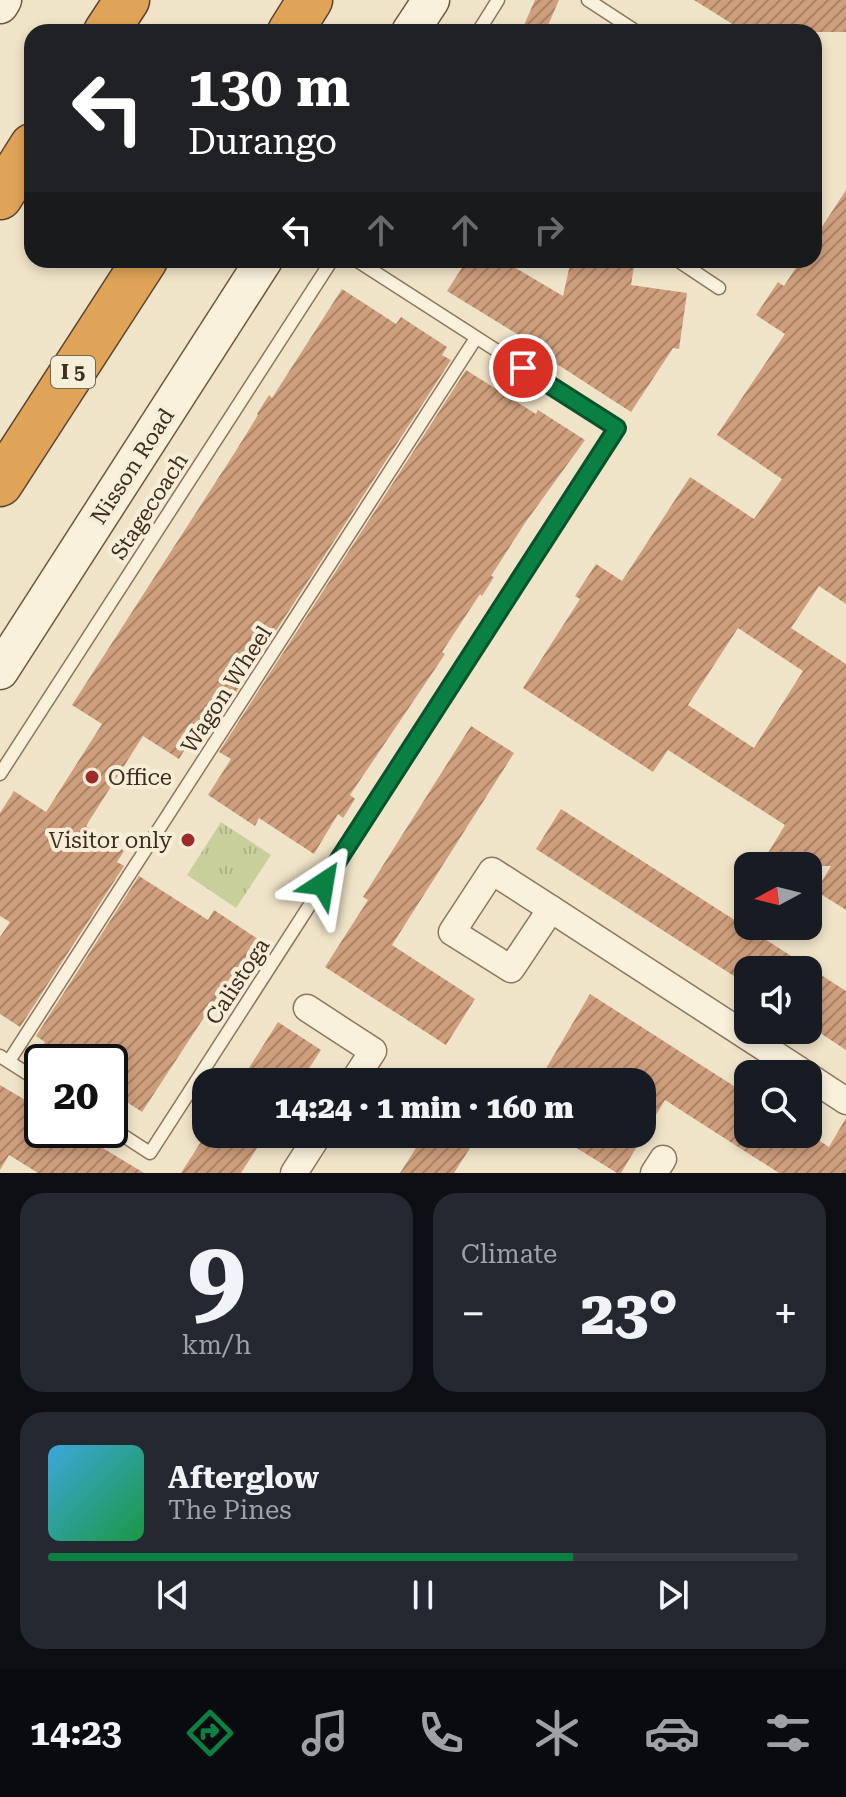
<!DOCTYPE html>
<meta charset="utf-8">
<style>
:root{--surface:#171b24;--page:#242831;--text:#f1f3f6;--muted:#9ea1a6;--line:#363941;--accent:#0b8043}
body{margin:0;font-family:"Roboto Serif",serif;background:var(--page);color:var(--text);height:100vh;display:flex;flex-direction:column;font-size:30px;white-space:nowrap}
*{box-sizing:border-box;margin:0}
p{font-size:26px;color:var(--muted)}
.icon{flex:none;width:44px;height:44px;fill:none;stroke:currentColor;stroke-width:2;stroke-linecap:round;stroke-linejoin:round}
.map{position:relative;height:1173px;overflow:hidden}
.drawer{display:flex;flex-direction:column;gap:20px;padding:20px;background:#0d0f14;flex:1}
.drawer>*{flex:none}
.top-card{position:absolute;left:24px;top:24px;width:798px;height:244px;border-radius:24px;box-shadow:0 4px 12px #0003;background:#202124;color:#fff;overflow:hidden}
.needle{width:52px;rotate:263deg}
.tools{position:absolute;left:734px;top:852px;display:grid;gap:16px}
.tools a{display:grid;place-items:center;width:88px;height:88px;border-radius:16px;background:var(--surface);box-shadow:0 4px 12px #0003;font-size:40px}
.speed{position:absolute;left:24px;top:1044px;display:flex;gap:16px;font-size:40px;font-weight:700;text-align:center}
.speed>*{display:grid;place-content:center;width:104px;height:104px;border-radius:50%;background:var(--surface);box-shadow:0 4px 12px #0003;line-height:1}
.speed .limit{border:4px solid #111;border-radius:12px;background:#fff;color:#111}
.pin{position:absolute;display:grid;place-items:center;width:68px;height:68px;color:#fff;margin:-34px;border:4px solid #fff;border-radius:50%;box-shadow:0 2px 8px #0007}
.me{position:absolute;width:88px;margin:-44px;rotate:33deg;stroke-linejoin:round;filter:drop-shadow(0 0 6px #0008)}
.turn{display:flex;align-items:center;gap:28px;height:168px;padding:0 32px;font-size:36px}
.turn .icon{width:104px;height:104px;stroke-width:2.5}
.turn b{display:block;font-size:56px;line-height:68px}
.lanes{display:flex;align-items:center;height:76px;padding:0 32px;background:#0003;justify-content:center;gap:40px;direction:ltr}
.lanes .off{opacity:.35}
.big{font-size:60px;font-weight:800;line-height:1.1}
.drawer .card{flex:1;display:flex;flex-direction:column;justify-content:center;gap:12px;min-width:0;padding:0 28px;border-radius:24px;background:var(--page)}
.drawer .dial{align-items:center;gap:0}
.dial b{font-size:104px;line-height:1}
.song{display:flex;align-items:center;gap:24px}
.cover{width:96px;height:96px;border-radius:12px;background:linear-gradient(135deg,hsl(200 70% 55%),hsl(140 70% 35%))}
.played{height:8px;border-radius:4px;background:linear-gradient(90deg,var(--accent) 70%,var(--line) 70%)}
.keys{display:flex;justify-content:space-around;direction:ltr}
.heat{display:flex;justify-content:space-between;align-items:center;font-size:44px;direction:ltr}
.drawer .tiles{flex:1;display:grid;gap:20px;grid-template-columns:1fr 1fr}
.card:last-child{grid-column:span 2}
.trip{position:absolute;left:192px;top:1068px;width:464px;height:80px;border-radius:24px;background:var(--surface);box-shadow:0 4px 12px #0003;font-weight:800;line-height:80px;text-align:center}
.tab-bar{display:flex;height:128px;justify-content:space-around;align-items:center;background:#090b0e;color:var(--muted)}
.tab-bar .icon{width:56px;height:56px}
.tab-bar .current{color:var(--accent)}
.tab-bar b{font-size:36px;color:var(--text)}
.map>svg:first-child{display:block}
.park{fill:url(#park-tufts)}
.building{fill:url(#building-hatch);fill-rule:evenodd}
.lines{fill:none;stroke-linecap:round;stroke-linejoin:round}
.lane-casing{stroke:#8d765c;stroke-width:15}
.street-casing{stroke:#8d765c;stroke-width:29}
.secondary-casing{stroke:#6f573f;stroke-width:39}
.highway-casing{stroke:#5b4430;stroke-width:47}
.lane{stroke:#faf1dc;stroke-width:12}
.street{stroke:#faf1dc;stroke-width:26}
.secondary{stroke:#faf1dc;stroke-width:36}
.highway{stroke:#e0a458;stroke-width:44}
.route-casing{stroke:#07532c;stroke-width:20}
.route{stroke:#0b8043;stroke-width:14}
.poi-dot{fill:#9e2a2b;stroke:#f7eed8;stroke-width:3}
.labels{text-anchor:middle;stroke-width:8;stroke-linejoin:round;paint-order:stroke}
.shield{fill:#f7eed8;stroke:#756857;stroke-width:2}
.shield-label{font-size:20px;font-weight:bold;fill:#3d2e20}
.street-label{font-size:22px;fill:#3d2e20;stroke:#f7eed8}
.poi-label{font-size:22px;fill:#3d2e20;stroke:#f7eed8;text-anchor:start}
</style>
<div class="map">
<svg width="846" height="1173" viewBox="0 0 846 1173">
<defs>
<pattern id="park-tufts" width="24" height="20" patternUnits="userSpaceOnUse" patternTransform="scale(2)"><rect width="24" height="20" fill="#c9cf9b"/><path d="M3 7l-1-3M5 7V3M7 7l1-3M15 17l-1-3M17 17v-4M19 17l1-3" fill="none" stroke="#aeb285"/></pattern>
<pattern id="building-hatch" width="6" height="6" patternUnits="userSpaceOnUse" patternTransform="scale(2)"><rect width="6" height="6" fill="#cf9f7d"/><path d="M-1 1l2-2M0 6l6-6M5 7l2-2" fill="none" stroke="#a98266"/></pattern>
</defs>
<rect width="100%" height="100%" fill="#f0e4c8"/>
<path class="park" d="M221 822 271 855 236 908 187 875Z"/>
<g class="building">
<path d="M535 0H559L545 32H521Z"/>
<path d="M694 0H846V32H745Z"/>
<path d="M846 190V604L819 586 791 628 846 664V910L816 891 831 866H760L785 825 668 750 653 772 523 688 580 599 575 596 596 564 622 581 690 477 754 519 782 479 717 435 785 334 756 315 778 282 784 286 801 260H814V239ZM738 628 803 671 754 748 688 705Z"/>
<path d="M467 260H502L563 296 571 260H635L631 285 687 293 679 349 673 348 631 412 546 357 548 353 447 291Z"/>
<path d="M342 289 396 324 401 317 447 347 442 355 451 360 204 742 193 736 179 759 143 736 86 826 124 851 117 862 124 866 20 1027 0 1014V937L10 922 0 916V813L14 791 46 812 102 724 72 705 237 449 258 415 257 414 269 395 272 398Z"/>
<path d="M466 370 536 414 538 410 585 440 525 523 491 576 494 577 482 596 480 594 442 652 445 654 433 672 350 795 355 799 343 818 338 814 314 854 259 818 255 826 208 795 231 759 219 752Z"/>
<path d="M471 726 514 753 392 945 475 999 446 1045 325 967 368 900 363 897Z"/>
<path d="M561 809 846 991V1050L808 1025V970H748V985L536 849Z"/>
<path d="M139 876 208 920 214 910 261 941 222 995 220 993 142 1112 110 1091V1062H56L39 1051 45 1042 36 1036Z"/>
<path d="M590 994 748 1095V1134H809L829 1147 846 1118V1173H779L665 1100 621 1173H617L554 1134H642V1082H538Z"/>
<path d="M278 1022 321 1050 300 1082H240Z"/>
<path d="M0 1085 37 1107 24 1130H73L144 1173H38L9 1155 0 1170Z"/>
<path d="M206 1134H266L241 1173H181Z"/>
<path d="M425 1134H479L454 1173H400Z"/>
</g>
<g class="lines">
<g class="lane-casing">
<g id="lane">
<path d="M588 0 637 32"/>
<path d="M478 32 498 0"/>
<path d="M677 260 719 288"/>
<path d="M0 774 332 260"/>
<path d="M0 1056 42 1083"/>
<path d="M9 1061 476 338"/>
<path d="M110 1127 150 1153 617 428 356 260"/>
</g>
</g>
<g class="street-casing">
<g id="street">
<path d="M492 871 551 909 511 969 452 932Z"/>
<path d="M551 909 805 1074"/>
<path d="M307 1008 373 1051 353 1082"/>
<path d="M808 1076 846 1101"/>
<path d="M294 1173 319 1134"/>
<path d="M654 1173 663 1159"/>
</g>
</g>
<g class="secondary-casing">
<g id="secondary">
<path d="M0 5 3 0"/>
<path d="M410 32 431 0"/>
<path d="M0 671 264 260"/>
</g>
</g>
<g class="highway-casing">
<g id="highway">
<path d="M106 32 127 0"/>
<path d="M290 32 310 0"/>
<path d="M0 197 32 146"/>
<path d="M0 484 145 260"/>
</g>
</g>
<use href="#lane" class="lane"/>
<use href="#street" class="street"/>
<use href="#secondary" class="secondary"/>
<use href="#highway" class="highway"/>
</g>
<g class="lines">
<g class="route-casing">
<path id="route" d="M323 884 617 428 523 368"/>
</g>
<use href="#route" class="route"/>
</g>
<g class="poi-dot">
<circle cx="92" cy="777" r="8"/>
<circle cx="188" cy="840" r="8"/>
</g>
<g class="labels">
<rect class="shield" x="51" y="356" width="44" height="32" rx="6"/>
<g class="shield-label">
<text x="73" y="379">I 5</text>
</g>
<g class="street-label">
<text transform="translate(132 466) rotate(-57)" y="8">Nisson Road</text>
<text transform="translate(149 506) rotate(-57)" y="8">Stagecoach</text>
<text transform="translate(226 689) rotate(-57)" y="8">Wagon Wheel</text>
<text transform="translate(237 981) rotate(-57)" y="8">Calistoga</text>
</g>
<g class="poi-label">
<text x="108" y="785">Office</text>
<text x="172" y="848" text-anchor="end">Visitor only</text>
</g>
</g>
</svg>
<div class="tools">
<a><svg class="needle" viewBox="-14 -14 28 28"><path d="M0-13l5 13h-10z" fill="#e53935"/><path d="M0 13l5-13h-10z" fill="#9ea1a6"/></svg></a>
<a><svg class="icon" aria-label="sound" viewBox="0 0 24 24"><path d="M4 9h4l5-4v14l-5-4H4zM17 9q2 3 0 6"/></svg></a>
<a><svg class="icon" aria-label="search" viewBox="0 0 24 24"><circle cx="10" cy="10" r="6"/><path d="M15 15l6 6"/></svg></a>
</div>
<div class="speed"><div class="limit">20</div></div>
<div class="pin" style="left:523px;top:368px;background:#d93025"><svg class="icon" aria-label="arrive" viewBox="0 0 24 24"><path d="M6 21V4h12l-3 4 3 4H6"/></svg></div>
<svg class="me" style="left:323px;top:884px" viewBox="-20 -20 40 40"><path d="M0-17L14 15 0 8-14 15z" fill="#0b8043" stroke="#fff" stroke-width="4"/></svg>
<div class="trip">14:24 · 1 min · 160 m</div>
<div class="top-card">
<div class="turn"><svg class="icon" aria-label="left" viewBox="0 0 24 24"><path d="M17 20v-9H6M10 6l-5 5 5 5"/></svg><div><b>130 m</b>Durango</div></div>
<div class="lanes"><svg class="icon" aria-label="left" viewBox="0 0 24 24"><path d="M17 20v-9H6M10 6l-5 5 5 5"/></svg><svg class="icon off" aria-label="ahead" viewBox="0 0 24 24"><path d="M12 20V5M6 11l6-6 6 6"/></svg><svg class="icon off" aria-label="ahead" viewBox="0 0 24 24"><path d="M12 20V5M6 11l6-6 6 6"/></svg><svg class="icon off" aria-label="right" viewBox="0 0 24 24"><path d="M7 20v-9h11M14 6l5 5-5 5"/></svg></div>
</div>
</div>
<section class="drawer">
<div class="tiles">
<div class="card dial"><b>9</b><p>km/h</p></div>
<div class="card"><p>Climate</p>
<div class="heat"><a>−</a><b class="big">23°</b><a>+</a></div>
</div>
<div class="card">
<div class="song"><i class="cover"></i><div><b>Afterglow</b><p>The Pines</p></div></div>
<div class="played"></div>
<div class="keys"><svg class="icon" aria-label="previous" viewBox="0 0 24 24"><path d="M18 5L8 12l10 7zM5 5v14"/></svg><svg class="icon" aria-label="pause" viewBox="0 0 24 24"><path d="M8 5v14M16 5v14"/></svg><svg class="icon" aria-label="next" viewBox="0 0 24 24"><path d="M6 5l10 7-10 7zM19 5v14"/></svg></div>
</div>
</div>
</section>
<nav class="tab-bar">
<b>14:23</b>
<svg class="icon current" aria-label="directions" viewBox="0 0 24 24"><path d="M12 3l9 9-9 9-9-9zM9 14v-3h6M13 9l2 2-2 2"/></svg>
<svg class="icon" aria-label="music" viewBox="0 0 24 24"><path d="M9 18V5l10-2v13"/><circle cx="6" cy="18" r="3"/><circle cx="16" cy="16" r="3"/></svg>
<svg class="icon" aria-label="phone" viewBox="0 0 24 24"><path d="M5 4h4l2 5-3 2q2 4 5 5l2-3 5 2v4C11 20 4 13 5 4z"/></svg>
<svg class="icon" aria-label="climate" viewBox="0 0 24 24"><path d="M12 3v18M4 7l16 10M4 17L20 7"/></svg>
<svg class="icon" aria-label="car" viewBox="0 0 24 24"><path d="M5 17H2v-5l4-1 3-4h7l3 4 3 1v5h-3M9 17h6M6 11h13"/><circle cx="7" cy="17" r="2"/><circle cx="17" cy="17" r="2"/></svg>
<svg class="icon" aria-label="filters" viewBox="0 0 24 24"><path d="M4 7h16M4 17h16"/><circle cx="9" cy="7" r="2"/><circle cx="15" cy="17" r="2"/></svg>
</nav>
